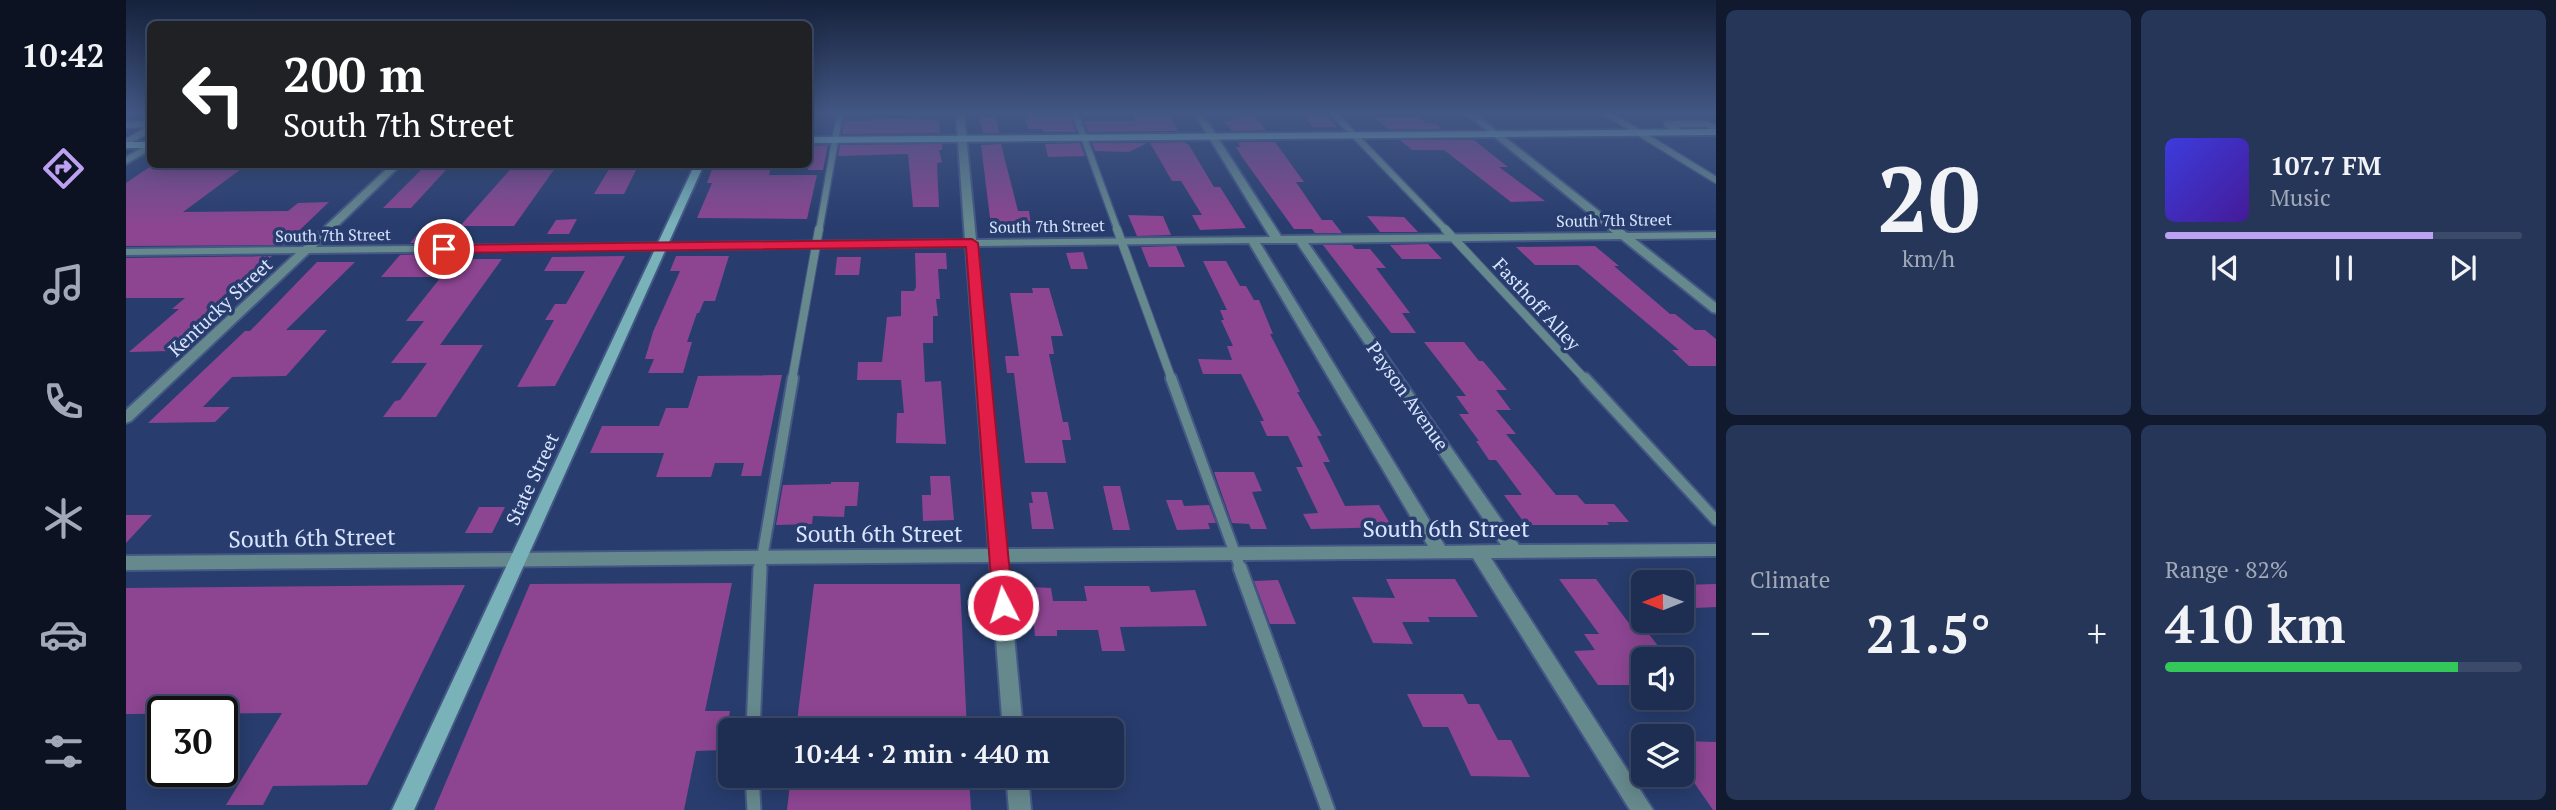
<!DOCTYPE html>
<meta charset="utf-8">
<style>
:root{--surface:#1e2e52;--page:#263659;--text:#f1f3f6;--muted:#a1a8b8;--line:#3c4a69;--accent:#bca0f2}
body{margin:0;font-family:"PT Serif",serif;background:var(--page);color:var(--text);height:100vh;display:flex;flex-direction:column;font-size:26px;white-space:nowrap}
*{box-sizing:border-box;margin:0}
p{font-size:23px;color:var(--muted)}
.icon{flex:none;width:38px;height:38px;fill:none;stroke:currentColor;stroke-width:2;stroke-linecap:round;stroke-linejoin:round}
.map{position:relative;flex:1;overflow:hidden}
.side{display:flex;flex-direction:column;gap:10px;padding:10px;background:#10192d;width:840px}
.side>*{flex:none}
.hud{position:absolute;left:21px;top:21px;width:665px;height:147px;border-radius:10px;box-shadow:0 4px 18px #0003,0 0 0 2px var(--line);background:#202124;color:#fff;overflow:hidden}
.needle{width:46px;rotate:269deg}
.fabs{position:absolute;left:1505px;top:570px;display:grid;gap:14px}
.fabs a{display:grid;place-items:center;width:63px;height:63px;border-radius:10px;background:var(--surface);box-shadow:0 4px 18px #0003,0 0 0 2px var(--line);font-size:35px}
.speed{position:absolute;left:21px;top:696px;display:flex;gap:14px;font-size:35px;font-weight:700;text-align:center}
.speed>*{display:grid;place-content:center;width:91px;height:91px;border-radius:50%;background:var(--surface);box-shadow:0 4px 18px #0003,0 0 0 2px var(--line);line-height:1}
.speed .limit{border:4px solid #111;border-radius:10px;background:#fff;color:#111}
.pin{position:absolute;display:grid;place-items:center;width:60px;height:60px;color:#fff;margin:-30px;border:4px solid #fff;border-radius:50%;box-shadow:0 2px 7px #0007}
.me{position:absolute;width:77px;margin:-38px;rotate:355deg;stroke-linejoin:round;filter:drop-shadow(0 0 5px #0008)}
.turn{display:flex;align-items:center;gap:24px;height:147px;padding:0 21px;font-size:32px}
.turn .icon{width:91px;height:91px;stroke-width:2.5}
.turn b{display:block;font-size:49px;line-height:60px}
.big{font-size:52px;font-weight:700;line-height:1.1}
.side .card{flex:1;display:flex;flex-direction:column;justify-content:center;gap:10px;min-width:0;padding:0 24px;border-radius:10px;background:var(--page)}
.side .dial{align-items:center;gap:0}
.dial b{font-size:91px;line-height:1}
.song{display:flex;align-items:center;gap:21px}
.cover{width:84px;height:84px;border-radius:10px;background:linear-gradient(135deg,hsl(240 70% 55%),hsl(260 70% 35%))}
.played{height:7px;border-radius:4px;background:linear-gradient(90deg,var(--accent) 75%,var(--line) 75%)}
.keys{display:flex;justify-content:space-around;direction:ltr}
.heat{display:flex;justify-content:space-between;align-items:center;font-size:38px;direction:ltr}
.charge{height:10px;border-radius:5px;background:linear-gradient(90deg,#34c759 82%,var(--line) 0)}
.side .tiles{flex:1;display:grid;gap:10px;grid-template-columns:repeat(2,1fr)}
.trip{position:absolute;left:592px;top:718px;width:406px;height:70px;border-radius:10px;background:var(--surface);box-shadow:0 4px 18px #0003,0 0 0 2px var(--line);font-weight:700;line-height:70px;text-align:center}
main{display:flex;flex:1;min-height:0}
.dock{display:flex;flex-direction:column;width:126px;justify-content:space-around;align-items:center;background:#0c1221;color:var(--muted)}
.dock .icon{width:49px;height:49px}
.dock .active{color:var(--accent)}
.dock b{font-size:32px;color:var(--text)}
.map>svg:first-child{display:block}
.building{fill:#8d4592}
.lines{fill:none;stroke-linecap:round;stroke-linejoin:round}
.lane-far3-casing{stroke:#445885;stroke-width:9}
.lane-far2-casing{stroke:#445885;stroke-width:10}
.lane-far1-casing{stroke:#445885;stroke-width:14}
.lane-casing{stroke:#445885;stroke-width:17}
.street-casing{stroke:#445885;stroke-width:4}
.secondary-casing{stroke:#445885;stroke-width:4}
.lane-far3{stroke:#66898d;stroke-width:6}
.lane-far2{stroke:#66898d;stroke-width:8}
.lane-far1{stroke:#66898d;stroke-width:10}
.lane{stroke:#66898d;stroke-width:13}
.street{fill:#66898d;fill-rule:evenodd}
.secondary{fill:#79b3b9;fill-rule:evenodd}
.route{fill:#e11d48;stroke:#92132f;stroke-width:2}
.labels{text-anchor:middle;stroke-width:7;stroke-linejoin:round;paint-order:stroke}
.far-street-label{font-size:16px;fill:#d9e5fe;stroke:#283d6e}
.street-label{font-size:19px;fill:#d9e5fe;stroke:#283d6e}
.near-street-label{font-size:23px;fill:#d9e5fe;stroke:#283d6e}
</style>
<main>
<nav class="dock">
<b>10:42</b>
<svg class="icon active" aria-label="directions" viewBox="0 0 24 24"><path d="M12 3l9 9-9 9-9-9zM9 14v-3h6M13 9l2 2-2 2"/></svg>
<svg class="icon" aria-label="music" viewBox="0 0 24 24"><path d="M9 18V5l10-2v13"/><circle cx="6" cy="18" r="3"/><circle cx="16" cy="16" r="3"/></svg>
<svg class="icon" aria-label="phone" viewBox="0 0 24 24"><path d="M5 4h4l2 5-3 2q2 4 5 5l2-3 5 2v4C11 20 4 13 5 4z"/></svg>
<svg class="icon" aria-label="climate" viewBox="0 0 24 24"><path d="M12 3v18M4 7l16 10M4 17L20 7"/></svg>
<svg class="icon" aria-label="car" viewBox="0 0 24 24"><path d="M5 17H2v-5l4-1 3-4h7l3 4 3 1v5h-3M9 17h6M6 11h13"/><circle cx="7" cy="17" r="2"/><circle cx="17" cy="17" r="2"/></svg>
<svg class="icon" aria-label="filters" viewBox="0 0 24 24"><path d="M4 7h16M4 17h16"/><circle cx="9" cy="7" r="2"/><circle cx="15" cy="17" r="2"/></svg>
</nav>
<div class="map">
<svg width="1590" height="810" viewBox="0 0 1590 810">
<rect width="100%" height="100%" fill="#283d6e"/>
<g class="building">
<path d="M898 113H943L950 132H917L916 129H902Z"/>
<path d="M1006 113H1042L1052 131 962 132 958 121H1009Z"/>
<path d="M1103 113H1126L1140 130 1106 131 1098 121H1109Z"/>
<path d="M1175 113H1197L1211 127H1187Z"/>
<path d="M853 117H870L873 133H857Z"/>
<path d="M1248 117H1293L1299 123H1309L1316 129H1262Z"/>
<path d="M746 118 813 120 814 133 716 134 718 121H746Z"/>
<path d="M1274 140H1348L1382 167H1373L1419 201 1385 202 1318 150H1286Z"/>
<path d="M1058 142 1063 145 1088 187H1094L1120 228 1074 230 1066 215H1076L1055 181H1046L1024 143Z"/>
<path d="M1115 142H1149L1178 182H1170L1196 220H1206L1216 233H1189L1186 229H1168L1116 157 1110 147H1115L1112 143Z"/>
<path d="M954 143 959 156 922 157 919 144Z"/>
<path d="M966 143H1021L1003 152 969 151Z"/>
<path d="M816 144V150H813L816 162 811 163 813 207H787L782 154 712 156 714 145Z"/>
<path d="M875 144 892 211H903L906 231 873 230 871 218H864L855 145Z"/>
<path d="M702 145 697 170H682L687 146Z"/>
<path d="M28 164H122L57 212 162 211 172 203 203 202 158 245 0 246V183Z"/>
<path d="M389 164H432L388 226H334Z"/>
<path d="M486 164H513L498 194H468Z"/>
<path d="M588 164 645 167 643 175H691L681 219 571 218 586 183H581Z"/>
<path d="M295 170H320L285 208H257Z"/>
<path d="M1002 215 1037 216 1045 235 1011 236Z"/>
<path d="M1241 216 1278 217 1292 232H1254Z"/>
<path d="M451 219 443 234H421L430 220Z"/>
<path d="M297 227H323L309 243H284Z"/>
<path d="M1302 244 1316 259H1276L1264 245Z"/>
<path d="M1197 245H1226L1229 249H1244L1260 268H1250L1284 313H1276L1290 333H1265Z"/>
<path d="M1050 246 1059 267H1023L1015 247Z"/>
<path d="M1469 246 1493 266H1488L1544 314H1549L1569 330H1579L1590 339V366H1563L1546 350H1553L1452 265H1409L1390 247Z"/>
<path d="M957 252 962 269H945L940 253Z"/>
<path d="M789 253H820L821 269H812L814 299H810L812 316H807V343H797L799 382 815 381 820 444 770 443 771 413H778L775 380H731L732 362H756L761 317 775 316V291H788L790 287Z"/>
<path d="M299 254 296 259H376L314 345H357L310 417H257L269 401 274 400 301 363H265L298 321H280L315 277H255L274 255Z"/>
<path d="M146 256 44 351 3 352 53 309H46L59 298H0V258Z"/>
<path d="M499 256 429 386 391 387 428 320H419L429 304H440L459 271H418L426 257Z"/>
<path d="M550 256H603L589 301H578L573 313H571L561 342H566L557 373H522L528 359H519L527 332 554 271H544Z"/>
<path d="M711 257H735L733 275H709Z"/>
<path d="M1077 261H1100L1114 286H1120L1128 300H1133L1147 334H1144L1174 392H1171L1196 436H1191L1204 462H1197L1219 506 1253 505 1266 527 1185 529 1177 514 1192 513 1170 467H1177L1162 436H1141L1134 421H1138L1115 374H1077L1072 359 1106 360 1101 346H1107L1095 320H1098L1094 310H1101Z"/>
<path d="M191 262H229L160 330H201L160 376 106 377 77 407H104L89 422 22 423 119 331H124Z"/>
<path d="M906 288H923L937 336H925L928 354H923L937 422H942L945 440H936L940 463H899L888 373H881L879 356H893L884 293H907Z"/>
<path d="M1298 342H1338L1353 361H1357L1381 390H1370L1385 410H1370L1390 434H1380L1430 495H1451L1459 504H1488L1503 522H1481L1483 525H1400L1378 495H1396L1370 460H1363L1350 441H1353L1333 414H1343L1330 396H1340Z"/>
<path d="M656 375 635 476H615L618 463H589L585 477H530L538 453H464L476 426H533L540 408H562L572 376Z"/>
<path d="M1088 472H1128L1136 491 1126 492 1141 529H1125L1123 524 1106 523Z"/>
<path d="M804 476H824L828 520 797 521 796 495H805Z"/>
<path d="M705 482H733L731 506H719L718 517 687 516 686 524 650 525 657 485 705 484Z"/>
<path d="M977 486H994L1004 530H987Z"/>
<path d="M905 492H921L928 529H906L903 503H907Z"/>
<path d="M1040 500H1056L1058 506 1083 505 1090 523H1082L1084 529 1051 530Z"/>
<path d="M353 507H379L366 533H339Z"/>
<path d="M0 515H26L0 543Z"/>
<path d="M1260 579H1329L1352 617H1302L1304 622H1276L1287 644 1247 643 1226 597 1269 598Z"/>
<path d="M1433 579H1470L1511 634 1522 633 1536 651H1517V672L1503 673 1512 685H1472L1448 651 1469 650 1458 634H1473Z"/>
<path d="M1152 580 1170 624H1144L1128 581Z"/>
<path d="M606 583 579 711H604L597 750 570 751 558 810H308L404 584Z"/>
<path d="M688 584H834L841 730H670Z"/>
<path d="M1590 584V607L1569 608 1556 593V585Z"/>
<path d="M339 585 241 785 147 786 137 805H100L156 713 0 714V588Z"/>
<path d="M958 586H1023L1025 592 1069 590 1081 626 994 627 999 651H976L972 630H931V636H909L904 587 925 588 927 601H961Z"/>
<path d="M1281 694H1337L1342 704H1353L1372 740H1385L1404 777 1345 776 1322 727H1297Z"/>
<path d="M1556 741 1590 742V810H1587L1567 781H1556Z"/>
<path d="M665 775H843L845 810H661Z"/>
</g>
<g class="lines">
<g class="lane-far3-casing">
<g id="lane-far3">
<path d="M949 113 992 231"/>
<path d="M1207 113 1321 231"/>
<path d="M1481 113 1590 180"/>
<path d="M0 125 24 124"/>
<path d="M1554 132 1541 124H1581L1590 129"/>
<path d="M0 142 24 129"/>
<path d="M693 231 714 113"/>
</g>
</g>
<g class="lane-far2-casing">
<g id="lane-far2">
<path d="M991 229 1046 380"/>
<path d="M1319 229 1460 380"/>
<path d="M666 380 693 229"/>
</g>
</g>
<g class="lane-far1-casing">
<g id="lane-far1">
<path d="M1045 378 1115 570"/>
<path d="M1459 378 1590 520"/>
<path d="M634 570 667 378"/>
</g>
</g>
<g class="lane-casing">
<g id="lane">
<path d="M1114 568 1202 810"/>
<path d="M627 730 634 568"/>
<path d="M626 775 628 810"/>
</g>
</g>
<g class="street-casing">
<g id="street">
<path d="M830 113H838L850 240 1144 237 1068 113H1076L1155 236 1487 233 1339 113H1348L1501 233 1590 232V238L1509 239 1590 303V313L1586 312 1495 239 1182 243 1393 545 1590 544V556L1365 558 1527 810H1504L1347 558 881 562 897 730H877L864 562 0 570V556L863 549 840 246 183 253 5 421 0 423V410L170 253 0 255V249L177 247 266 164H276L190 247 839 240ZM1123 243 1302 546 880 549 851 246ZM1134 243H1171L1375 545 1319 546Z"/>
<path d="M24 143V150L0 164V157Z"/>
<path d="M880 775H902L905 810H883Z"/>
</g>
</g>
<g class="secondary-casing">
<g id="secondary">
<path d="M1590 129V135L682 143V137Z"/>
<rect x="0" y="142" width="24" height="6"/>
<path d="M569 164H578L288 810H266Z"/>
</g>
</g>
<use href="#lane-far3" class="lane-far3"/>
<use href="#lane-far2" class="lane-far2"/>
<use href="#lane-far1" class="lane-far1"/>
<use href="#lane" class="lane"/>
<use href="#street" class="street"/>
<use href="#secondary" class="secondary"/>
</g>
<linearGradient id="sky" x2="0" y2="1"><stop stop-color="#16223c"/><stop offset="0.5" stop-color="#425784"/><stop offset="1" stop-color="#425784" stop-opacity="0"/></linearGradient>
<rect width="1590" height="226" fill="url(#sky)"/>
<path class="route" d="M846 239 852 243 887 605 884 611 877 614 870 611 867 605 840 247 318 253 312 249 318 245Z"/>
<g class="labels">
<g class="far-street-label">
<text transform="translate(1488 220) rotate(-1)" y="6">South 7th Street</text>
<text transform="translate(921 226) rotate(-1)" y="6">South 7th Street</text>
<text transform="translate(207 235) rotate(-1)" y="6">South 7th Street</text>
</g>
<g class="street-label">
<text transform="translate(1411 304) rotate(47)" y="7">Fasthoff Alley</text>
<text transform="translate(94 307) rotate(-43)" y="7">Kentucky Street</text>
<text transform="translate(1282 396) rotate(55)" y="7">Payson Avenue</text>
<text transform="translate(406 479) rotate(-65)" y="7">State Street</text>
</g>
<g class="near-street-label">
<text x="1320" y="537">South 6th Street</text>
<text x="753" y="542">South 6th Street</text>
<text transform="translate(186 538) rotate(-1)" y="8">South 6th Street</text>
</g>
</g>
</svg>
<div class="fabs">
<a><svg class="needle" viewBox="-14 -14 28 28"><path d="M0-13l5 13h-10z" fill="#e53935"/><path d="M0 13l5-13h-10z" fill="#a1a8b8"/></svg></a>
<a><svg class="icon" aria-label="sound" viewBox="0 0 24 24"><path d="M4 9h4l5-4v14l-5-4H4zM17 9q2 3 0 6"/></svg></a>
<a><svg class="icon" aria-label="layers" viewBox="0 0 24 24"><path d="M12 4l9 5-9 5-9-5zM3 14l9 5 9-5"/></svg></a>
</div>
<div class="speed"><div class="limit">30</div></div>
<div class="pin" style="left:318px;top:249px;background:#d93025"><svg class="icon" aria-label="arrive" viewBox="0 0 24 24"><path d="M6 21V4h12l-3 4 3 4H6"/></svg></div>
<svg class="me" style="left:877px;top:605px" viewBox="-20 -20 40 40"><circle r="17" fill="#e11d48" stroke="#fff" stroke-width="3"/><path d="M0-11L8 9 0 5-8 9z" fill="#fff"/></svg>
<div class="trip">10:44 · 2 min · 440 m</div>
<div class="hud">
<div class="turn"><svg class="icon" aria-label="left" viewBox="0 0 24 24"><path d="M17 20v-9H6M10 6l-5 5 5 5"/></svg><div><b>200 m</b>South 7th Street</div></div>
</div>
</div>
<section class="side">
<div class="tiles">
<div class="card dial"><b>20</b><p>km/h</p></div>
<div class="card">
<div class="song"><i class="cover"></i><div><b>107.7 FM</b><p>Music</p></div></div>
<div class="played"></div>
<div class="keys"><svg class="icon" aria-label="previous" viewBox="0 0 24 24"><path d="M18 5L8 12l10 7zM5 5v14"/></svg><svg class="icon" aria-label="pause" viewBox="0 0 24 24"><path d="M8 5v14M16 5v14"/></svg><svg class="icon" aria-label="next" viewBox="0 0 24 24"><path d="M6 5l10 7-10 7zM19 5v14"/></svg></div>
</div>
<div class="card"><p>Climate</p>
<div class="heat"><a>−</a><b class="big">21.5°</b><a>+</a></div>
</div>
<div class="card"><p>Range · 82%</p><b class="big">410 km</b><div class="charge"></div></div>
</div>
</section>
</main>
